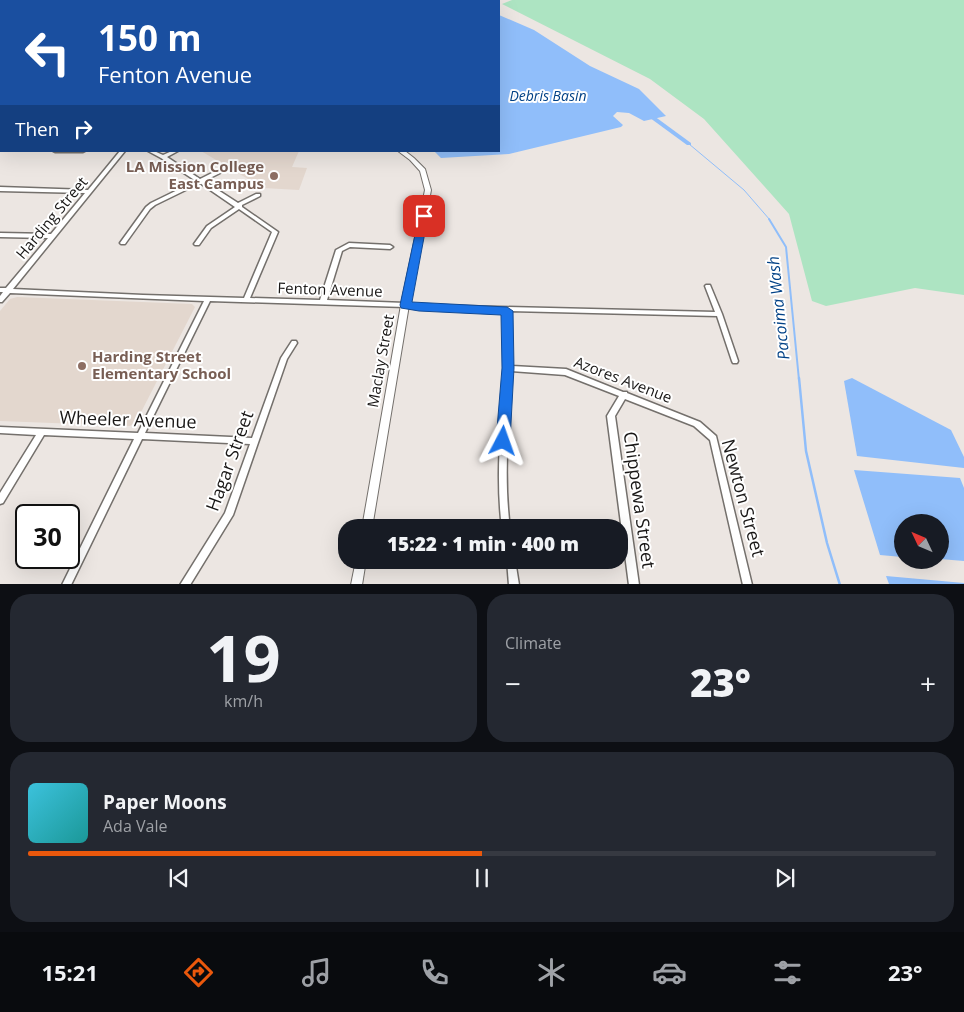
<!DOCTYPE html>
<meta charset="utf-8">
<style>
:root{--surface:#171b24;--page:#242831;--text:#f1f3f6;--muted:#9ea1a6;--line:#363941;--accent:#ea580c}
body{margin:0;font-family:"Open Sans",sans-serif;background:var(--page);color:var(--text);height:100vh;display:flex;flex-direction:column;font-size:19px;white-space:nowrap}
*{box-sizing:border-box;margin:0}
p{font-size:16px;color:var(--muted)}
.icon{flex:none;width:28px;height:28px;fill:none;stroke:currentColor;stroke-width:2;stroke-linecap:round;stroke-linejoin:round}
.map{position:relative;height:584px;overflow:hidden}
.sheet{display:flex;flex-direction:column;gap:10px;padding:10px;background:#0d0f14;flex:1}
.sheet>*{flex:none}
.top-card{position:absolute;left:0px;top:0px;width:500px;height:152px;box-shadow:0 5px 20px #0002;background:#1a4fa0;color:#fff;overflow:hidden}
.needle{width:32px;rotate:314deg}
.buttons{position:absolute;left:894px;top:514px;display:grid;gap:10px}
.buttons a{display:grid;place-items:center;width:55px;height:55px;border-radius:50%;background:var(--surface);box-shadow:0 5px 20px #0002;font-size:25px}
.speed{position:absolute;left:15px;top:504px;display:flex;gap:10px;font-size:25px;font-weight:700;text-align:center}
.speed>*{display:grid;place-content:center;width:65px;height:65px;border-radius:50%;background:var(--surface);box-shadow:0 5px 20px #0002;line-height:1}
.speed .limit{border:2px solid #111;border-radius:8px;background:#fff;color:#111}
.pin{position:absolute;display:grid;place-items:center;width:42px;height:42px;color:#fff;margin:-21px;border-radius:10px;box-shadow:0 2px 8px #0006}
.me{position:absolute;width:55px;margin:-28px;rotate:4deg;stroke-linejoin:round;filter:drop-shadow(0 0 4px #0008)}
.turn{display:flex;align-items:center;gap:18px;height:105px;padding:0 15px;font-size:22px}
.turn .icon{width:65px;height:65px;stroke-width:2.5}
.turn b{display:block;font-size:35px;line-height:42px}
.then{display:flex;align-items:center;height:48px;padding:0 15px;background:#0003;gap:10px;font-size:19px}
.big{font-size:38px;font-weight:800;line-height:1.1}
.sheet .widget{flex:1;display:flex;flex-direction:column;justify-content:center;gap:8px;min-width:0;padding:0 18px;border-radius:20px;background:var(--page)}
.sheet .dial{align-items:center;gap:0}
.dial b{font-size:65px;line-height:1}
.song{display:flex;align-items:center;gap:15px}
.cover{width:60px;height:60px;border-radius:8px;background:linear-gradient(135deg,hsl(190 70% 55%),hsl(180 70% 35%))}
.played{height:5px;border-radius:2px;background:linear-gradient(90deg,var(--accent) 50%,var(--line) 50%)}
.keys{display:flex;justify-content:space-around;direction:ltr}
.heat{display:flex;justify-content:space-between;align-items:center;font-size:28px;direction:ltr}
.sheet .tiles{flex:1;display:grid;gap:10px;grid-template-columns:1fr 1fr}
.widget:last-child{grid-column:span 2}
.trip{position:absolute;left:338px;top:519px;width:290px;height:50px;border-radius:20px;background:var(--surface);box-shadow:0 5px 20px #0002;font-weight:800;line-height:50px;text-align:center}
.tab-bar{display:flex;height:80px;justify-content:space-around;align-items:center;background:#090b0e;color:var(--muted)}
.tab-bar .icon{width:35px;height:35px}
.tab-bar .selected{color:var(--accent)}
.tab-bar b{font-size:22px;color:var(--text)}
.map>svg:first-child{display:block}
.built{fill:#e3d7ce}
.green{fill:#ade4c2}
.water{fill:#90befa}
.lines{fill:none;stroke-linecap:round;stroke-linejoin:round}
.stream-far2{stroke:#90befa;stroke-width:1}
.stream-far1{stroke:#90befa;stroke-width:2}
.stream{stroke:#90befa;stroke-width:2.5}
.canal{fill:#90befa;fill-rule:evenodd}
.minor-casing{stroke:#74706c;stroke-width:3}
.tertiary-casing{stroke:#74706c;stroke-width:2}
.minor{fill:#fff;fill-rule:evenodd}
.tertiary{fill:#fff;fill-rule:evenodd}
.route{fill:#1a73e8;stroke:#114b97}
.education-dot{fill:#8d6e63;stroke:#fff;stroke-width:2}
.labels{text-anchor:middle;stroke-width:4;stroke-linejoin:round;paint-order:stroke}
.far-water-label{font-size:14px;font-style:italic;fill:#014186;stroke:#fff}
.education-label{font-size:15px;font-weight:bold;fill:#785e54;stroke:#fff;text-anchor:end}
.street-label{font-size:15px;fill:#191716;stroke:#fff}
.water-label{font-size:16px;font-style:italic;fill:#014186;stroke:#fff}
.near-street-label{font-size:18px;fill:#191716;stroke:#fff}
</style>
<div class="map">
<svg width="964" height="585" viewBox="0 0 964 585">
<rect width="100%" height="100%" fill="#ece6e2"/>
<g class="built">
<path d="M201 151H299L292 167 307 168 299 190 263 188Z"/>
<path d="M17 297 192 304 195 307 136 422 130 426 0 421V311L10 299Z"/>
</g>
<g class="green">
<path d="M0 0H184L1 1V96Z"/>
<path d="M512 0H964V295L915 288 826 306 812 301 789 214 704 119 650 79 502 4Z"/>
</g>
<g class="water">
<path d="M499 15 534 30 590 66 639 89 666 116 644 121 629 113 617 112 613 116 623 125 621 127 509 154 441 158 434 151H499Z"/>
<path d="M852 378 951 430 964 457V468L857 456 844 381Z"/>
<path d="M854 470 960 478 964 488V561L940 559V522H902V557L880 555Z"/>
<path d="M886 576 964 583V584H889Z"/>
</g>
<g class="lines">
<g class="stream-far2">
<path d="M277 0 279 1"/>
<path d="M689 144 744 190 770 220"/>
</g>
<path class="stream-far1" d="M769 219 786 247 799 380"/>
<path class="stream" d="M799 378 806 451 827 543 840 585"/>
<path class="canal" d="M646 113H650L691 143V145H687L646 115Z"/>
<g class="minor-casing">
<g id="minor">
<rect x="0" y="148" width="1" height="2"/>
<path d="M53 151H85L83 152H55Z"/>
<path d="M120 151H125L13 289 143 295 244 298 272 232 239 209 211 228 199 245H195L194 244 207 226 235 207 200 183 155 205 150 209 125 244H121L120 243 146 207 151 203 196 181 161 158 148 151H154L163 155 172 151H178L167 157 200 179 222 168H226V170L204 181 238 203 256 194H260V196L242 205V207L278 232 250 298 320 300 336 250 349 243 390 245 393 247 390 249 350 247 342 251 327 300 405 303 419 305 715 312 705 286 706 285H710L722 314 738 361 737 363H733L732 361 717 316 510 311 512 366 566 369 623 392H627V393L700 422 716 436 752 585H743L710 440 694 426 625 399 615 416 639 585H629L607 416 619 396 565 375 511 371C509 423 503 475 510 528H502C495 474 502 423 504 369 505 350 504 331 504 311L419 309 405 307 210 301 145 433 252 438 281 358 292 341H296L297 343 287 359 233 515 190 585H180L225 513 250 444 142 439 71 585H62L134 439 44 435 3 503 0 504V493L36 435 0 433V427L138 433 204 301 10 293 2 302H0V296L3 292H0V288H6L48 238 0 237V233L51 234 85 193 0 191V187L88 190Z"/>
<path d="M507 560H515L519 585H509Z"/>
</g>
</g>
<g class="tertiary-casing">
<g id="tertiary">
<path d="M0 99 1 100V102L0 103Z"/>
<path d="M398 151H405L414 158 425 169 431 190 409 305 372 528H362L401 305 425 190 420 171 410 160Z"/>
<path d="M356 560H366L362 585H351Z"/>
</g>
</g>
<use href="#minor" class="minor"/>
<use href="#tertiary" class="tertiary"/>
</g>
<path class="route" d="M424 213 428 216 412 302 507 307 513 311 514 368 510 441 508 445 503 447 498 445 496 441 502 368 501 315 419 311 401 308 400 305 419 216Z"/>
<g class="education-dot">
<circle cx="274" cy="176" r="5"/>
<circle cx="82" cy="366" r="5"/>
</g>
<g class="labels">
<g class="far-water-label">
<text x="548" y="101">Debris Basin</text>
</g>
<g class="education-label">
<text x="264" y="172">LA Mission College<tspan x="264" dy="17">East Campus</tspan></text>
<text x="92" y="362" text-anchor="start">Harding Street<tspan x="92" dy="17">Elementary School</tspan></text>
</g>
<g class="street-label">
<text transform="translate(52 218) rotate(-50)" y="5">Harding Street</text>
<text transform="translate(330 290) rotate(2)" y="5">Fenton Avenue</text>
<text transform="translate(381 361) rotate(-80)" y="5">Maclay Street</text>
<text transform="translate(623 380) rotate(21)" y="5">Azores Avenue</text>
</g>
<g class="water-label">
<text transform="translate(778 308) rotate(-96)" y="6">Pacoima Wash</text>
</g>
<g class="near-street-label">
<text transform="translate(128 420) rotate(2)" y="6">Wheeler Avenue</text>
<text transform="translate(230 461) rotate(-70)" y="6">Hagar Street</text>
<text transform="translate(743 498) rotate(75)" y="6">Newton Street</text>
<text transform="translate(639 500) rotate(82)" y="6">Chippewa Street</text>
</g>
</g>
</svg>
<div class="buttons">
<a><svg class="needle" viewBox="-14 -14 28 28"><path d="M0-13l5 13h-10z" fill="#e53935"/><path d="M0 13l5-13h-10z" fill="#9ea1a6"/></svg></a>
</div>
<div class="speed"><div class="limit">30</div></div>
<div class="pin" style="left:424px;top:216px;background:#d93025"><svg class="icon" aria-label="arrive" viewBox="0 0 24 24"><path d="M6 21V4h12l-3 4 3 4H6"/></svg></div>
<svg class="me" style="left:503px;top:441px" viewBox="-20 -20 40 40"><path d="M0-17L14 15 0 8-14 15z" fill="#1a73e8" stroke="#fff" stroke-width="4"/></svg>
<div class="trip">15:22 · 1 min · 400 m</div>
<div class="top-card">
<div class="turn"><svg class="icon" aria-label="left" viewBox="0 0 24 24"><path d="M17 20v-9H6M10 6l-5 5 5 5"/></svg><div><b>150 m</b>Fenton Avenue</div></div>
<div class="then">Then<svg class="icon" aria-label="right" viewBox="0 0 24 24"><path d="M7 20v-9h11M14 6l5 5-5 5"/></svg></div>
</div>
</div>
<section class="sheet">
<div class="tiles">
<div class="widget dial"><b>19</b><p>km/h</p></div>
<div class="widget"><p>Climate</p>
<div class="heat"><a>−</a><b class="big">23°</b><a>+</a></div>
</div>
<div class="widget">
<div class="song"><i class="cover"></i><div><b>Paper Moons</b><p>Ada Vale</p></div></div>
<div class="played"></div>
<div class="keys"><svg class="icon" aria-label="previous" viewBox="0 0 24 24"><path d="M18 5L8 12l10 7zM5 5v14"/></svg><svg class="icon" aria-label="pause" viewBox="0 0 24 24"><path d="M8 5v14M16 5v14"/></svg><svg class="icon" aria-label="next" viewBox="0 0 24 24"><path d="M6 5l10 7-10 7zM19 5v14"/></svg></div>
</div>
</div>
</section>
<nav class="tab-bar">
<b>15:21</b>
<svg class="icon selected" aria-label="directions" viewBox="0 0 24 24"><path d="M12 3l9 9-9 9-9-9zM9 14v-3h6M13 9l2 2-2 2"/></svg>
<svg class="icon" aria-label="music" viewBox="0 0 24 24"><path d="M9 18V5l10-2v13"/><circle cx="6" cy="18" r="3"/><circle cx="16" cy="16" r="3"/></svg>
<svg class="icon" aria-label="phone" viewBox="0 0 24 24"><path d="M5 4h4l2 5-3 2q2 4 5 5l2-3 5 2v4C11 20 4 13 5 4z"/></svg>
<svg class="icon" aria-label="climate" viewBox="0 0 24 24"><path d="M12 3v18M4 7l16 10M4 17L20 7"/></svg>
<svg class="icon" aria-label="car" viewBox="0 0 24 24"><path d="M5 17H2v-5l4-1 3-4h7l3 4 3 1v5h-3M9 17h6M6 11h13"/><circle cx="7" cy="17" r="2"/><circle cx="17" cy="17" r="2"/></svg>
<svg class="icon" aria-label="filters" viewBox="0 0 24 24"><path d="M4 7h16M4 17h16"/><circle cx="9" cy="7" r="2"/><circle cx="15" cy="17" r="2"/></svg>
<b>23°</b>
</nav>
